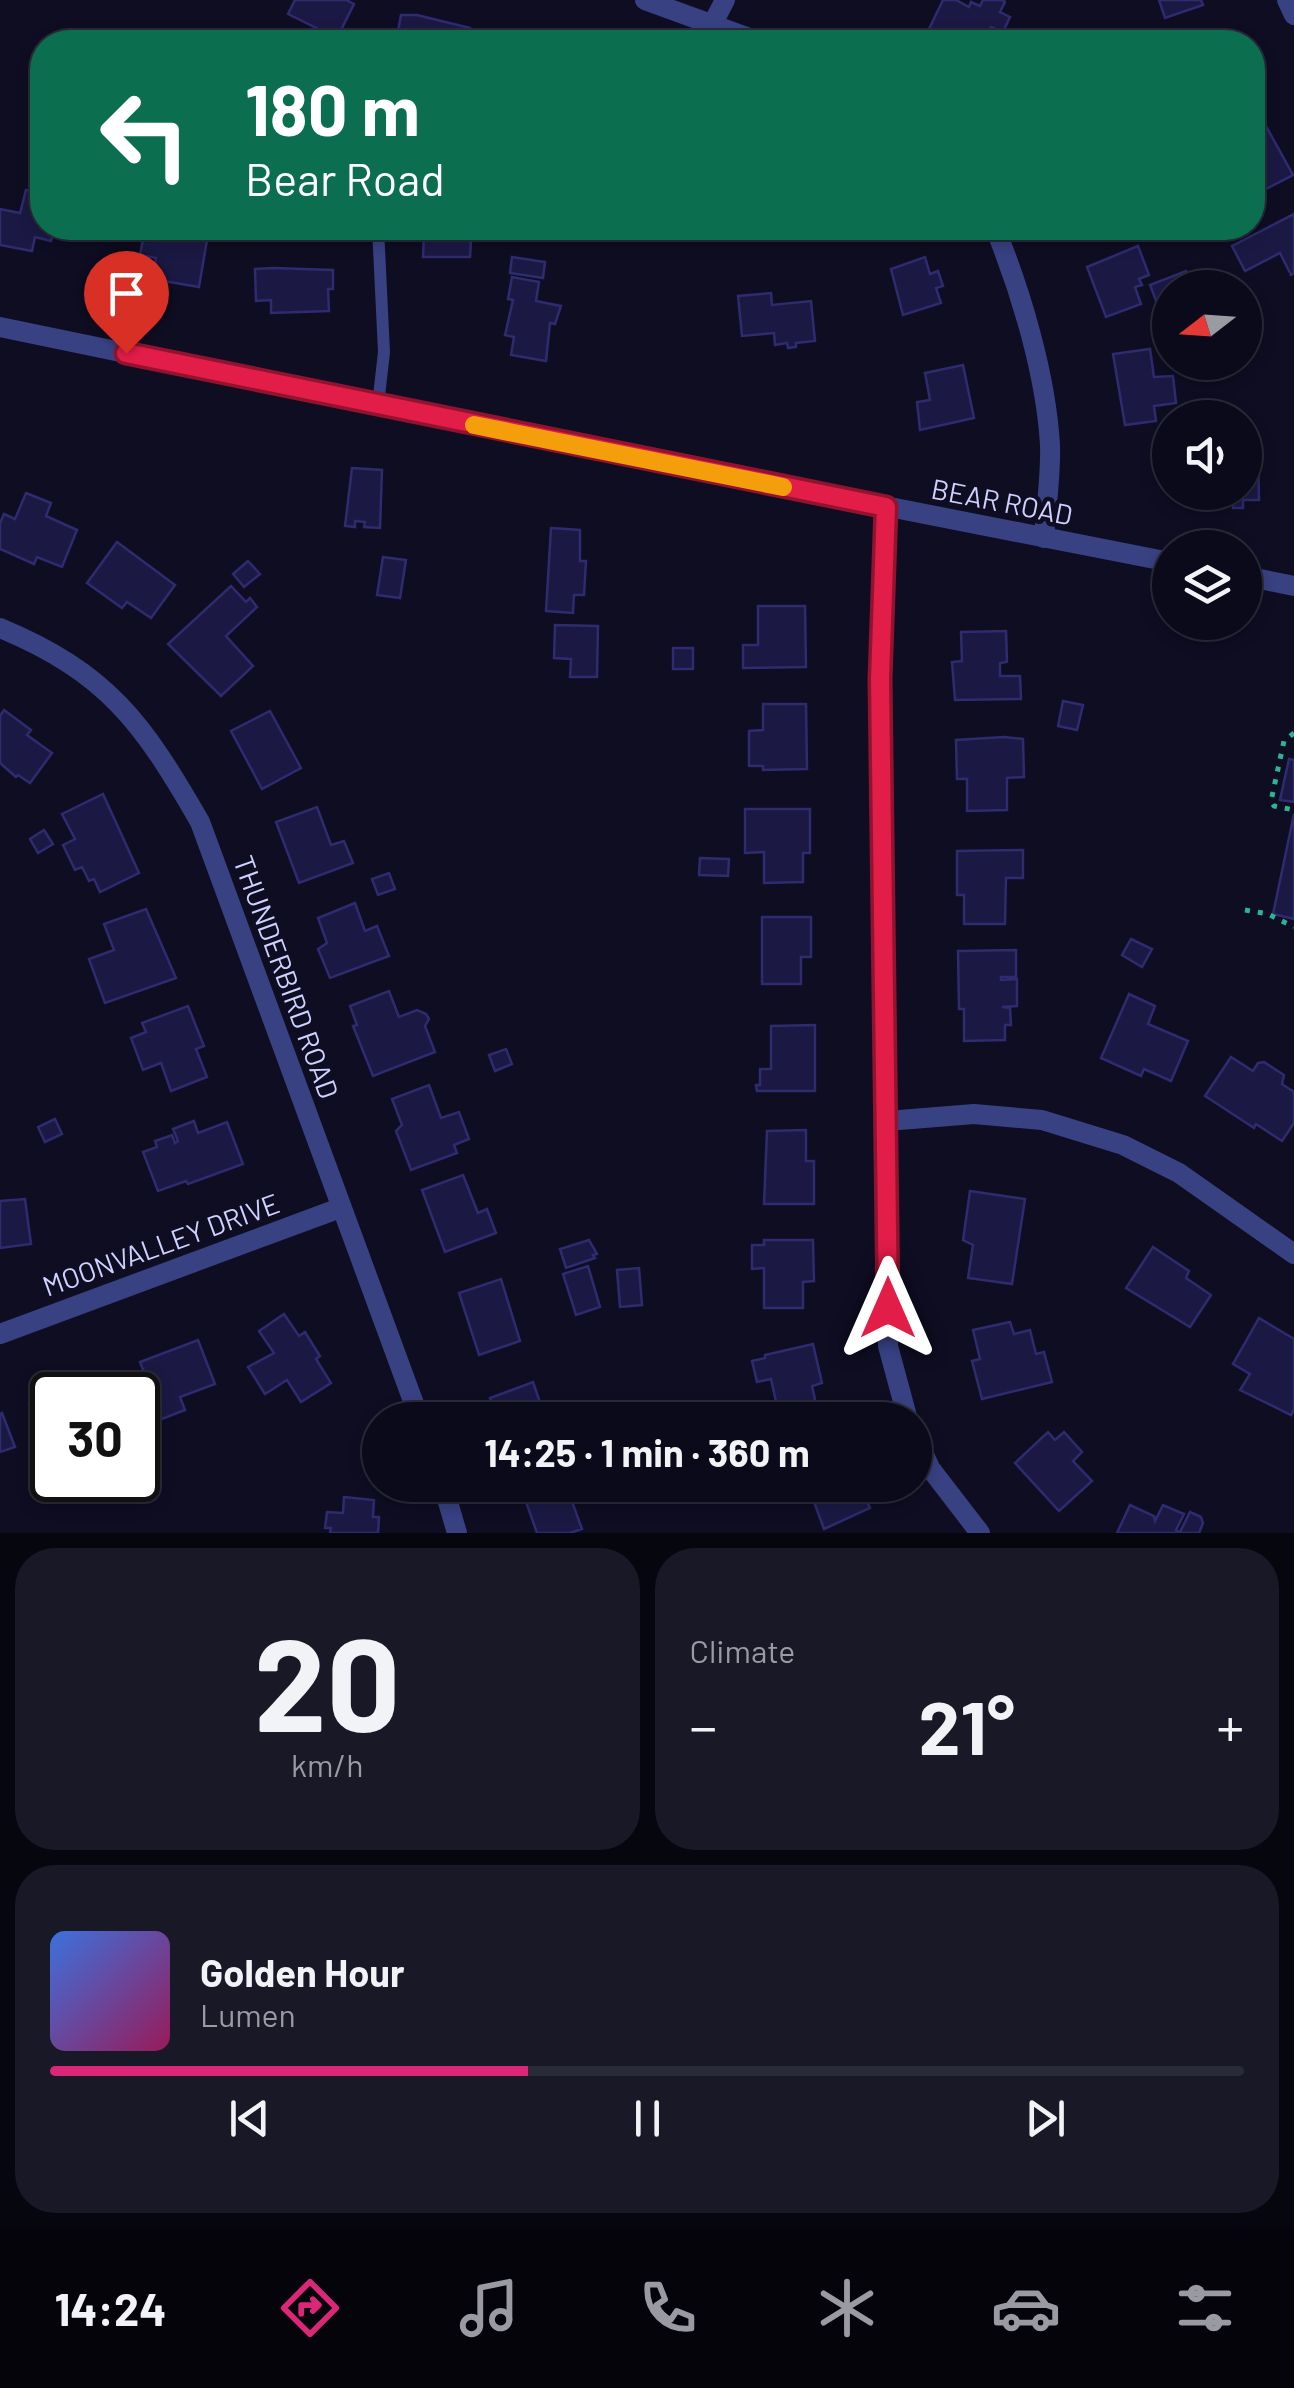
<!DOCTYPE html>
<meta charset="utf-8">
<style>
:root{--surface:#0a0a1a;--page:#181827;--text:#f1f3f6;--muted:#999aa2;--line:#2a2b39;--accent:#db2777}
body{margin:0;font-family:Barlow,sans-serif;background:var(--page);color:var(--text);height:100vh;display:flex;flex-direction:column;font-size:38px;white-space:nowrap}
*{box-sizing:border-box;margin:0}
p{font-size:32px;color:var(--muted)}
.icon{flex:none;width:55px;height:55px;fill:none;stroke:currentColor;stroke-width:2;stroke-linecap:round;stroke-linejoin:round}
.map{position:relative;height:1533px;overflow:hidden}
.drawer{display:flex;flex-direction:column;gap:15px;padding:15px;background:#06060e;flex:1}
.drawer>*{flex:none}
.hud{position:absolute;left:30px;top:30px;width:1235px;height:210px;border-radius:40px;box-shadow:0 5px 15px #0003,0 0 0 2px var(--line);background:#0b6e4f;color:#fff;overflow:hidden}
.needle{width:65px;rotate:253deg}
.controls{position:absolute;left:1152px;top:270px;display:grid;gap:20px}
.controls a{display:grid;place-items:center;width:110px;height:110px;border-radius:50%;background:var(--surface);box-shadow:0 5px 15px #0003,0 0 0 2px var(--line);font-size:50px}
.speed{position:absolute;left:30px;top:1372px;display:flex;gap:20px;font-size:50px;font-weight:700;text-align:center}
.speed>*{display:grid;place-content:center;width:130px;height:130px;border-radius:50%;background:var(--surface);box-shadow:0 5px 15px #0003,0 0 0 2px var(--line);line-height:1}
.speed .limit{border:5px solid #111;border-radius:15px;background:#fff;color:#111}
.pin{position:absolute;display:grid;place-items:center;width:85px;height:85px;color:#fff;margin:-102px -42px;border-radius:50% 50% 50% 0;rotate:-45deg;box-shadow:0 0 10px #0007}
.pin .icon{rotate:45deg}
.me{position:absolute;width:110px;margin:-55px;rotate:0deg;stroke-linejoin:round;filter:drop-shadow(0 0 8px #0008)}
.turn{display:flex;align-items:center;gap:35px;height:210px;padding:0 50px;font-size:45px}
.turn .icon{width:130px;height:130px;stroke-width:2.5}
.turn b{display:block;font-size:70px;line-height:85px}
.big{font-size:75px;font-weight:700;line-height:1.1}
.drawer .tile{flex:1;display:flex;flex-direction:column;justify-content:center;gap:15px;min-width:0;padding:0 35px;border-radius:40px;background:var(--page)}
.drawer .dial{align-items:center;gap:0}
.dial b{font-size:130px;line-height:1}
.song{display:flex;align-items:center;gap:30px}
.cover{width:120px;height:120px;border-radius:15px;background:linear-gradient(135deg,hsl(220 70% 55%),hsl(330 70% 35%))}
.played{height:10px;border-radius:5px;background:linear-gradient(90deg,var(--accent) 40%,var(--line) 40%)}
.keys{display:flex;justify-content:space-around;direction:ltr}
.heat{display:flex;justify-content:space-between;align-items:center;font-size:55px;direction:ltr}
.drawer .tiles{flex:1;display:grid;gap:15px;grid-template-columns:1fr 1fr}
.tile:last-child{grid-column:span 2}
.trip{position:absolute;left:362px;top:1402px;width:570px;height:100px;border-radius:50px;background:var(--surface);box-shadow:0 5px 15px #0003,0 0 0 2px var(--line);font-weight:700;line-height:100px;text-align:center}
.tab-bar{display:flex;height:160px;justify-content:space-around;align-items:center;background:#04040a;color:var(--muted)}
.tab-bar .icon{width:70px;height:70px}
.tab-bar .active{color:var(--accent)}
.tab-bar b{font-size:45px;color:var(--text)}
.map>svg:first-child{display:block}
.building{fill:#1b1943;stroke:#2e2b6f;stroke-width:2.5}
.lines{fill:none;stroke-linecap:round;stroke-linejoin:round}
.path{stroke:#2db497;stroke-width:5;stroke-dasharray:5 8;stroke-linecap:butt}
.service{stroke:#384182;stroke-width:12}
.minor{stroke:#384182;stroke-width:20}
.tertiary{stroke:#384182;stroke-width:20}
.route-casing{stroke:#92132f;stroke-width:25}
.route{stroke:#e11d48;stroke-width:18}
.slow{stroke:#f59e0b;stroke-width:18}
.labels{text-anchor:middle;stroke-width:9;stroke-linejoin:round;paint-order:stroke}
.street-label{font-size:28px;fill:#cfd1ff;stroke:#0e0d22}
</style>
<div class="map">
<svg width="1294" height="1533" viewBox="0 0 1294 1533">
<rect width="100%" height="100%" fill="#0e0d22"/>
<g class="building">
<path d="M295 0H346L354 4 337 38 288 14Z"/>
<path d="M943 0H956L969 7 971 2 980 6 983 0H1002L1005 2 1000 12 1010 17 1003 32 991 27 983 42H967L956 37 954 41 929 29Z"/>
<path d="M1159 0H1201L1203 5 1165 18Z"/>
<path d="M401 15H417L470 28 468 42H396Z"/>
<path d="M1266 126 1293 175 1258 193 1252 181V133Z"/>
<path d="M26 190 42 193V228H54L51 241 35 237 32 251 0 245V209L20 213Z"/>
<path d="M1294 214V273L1291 275 1280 253 1245 271 1232 246Z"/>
<path d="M164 228H201L199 239 207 240 199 287 152 279 156 258 140 255 144 234 162 237Z"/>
<path d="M436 228H479L478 238 467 237V241H471L470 257H423L424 233 436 234Z"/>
<path d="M1138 246 1149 275 1139 279 1142 285 1135 287 1141 304 1106 317 1087 267Z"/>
<path d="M512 257 545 262 543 278 510 273Z"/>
<path d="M925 257 930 274 938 271 943 286 936 288 941 303 903 315 891 269Z"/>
<path d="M273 268 333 270V289H328L329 311 271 313V300L256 301 255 269Z"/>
<path d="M1186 271 1193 288H1170V313L1162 316 1150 285Z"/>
<path d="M512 277 539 282 536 301 561 306 555 324 550 323 546 361 511 355 514 337 505 335 513 300 508 299Z"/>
<path d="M771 293 772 305 811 301 815 341 796 343V347L788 348 787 343 775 345 774 333 742 336 738 296Z"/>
<path d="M1150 349 1154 377 1173 376 1176 403 1154 406 1156 421 1125 425 1113 354Z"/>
<path d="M963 365 974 418 920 430 917 402 930 400 925 373Z"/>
<path d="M1245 453H1258L1259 500H1243V508H1233V500L1197 497V492H1245Z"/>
<path d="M352 468 382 470 380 528 364 527 365 522 355 521V527L345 526Z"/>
<path d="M26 493 51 503 46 516 77 530 62 567 37 557 34 564 0 549V523L4 514 15 519Z"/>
<path d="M551 528 580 530V561H586L584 595H574L573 613 546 611Z"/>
<path d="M117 542 175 585 151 618 127 602 122 608 87 583Z"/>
<path d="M383 557 406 560 400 598 377 595Z"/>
<path d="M248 561 260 574 244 587 233 574Z"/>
<path d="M231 586 246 602 250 598 257 607 226 636 253 666 221 696 168 644Z"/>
<path d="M758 606H805L806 667 743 668V645H758Z"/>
<path d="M555 625 598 626 597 677H570L571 659 554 658Z"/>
<path d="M1006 631 1007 662 1000 663V676H1020L1021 699 955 700 952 662 962 661 961 632Z"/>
<rect x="673" y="648" width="20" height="21"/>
<path d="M1063 701 1083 705 1077 730 1058 726Z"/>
<path d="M763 704H806L807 769 763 770V766H749V731L763 730Z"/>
<path d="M4 710 31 730 27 735 52 753 30 783 18 775 16 777 0 763V716Z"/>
<path d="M270 711 301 768 262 789 231 731Z"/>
<path d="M1004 737 1023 739 1024 777 1007 778V810L967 811V779H957L956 740Z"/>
<path d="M1289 759 1294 760V802L1280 800Z"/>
<path d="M103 794 139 873 100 892 94 879 89 881 82 867 75 870 63 845 75 839 62 814Z"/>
<path d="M317 807 331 845 344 841 353 863 299 883 276 822Z"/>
<path d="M745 809H810V853H803V882L764 883V852L745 853Z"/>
<path d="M1294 814V919L1273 914Z"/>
<path d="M44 830 53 844 38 853 30 839Z"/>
<path d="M1023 850V878H1006L1005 924H964V895H957V851Z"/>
<path d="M700 858 729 859 728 876 699 875Z"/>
<path d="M389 873 395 889 378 895 372 879Z"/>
<path d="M355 903 365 931 377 926 389 956 330 978 318 949 327 943 318 918Z"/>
<path d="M146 909 176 978 105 1003 89 959 114 950 104 924Z"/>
<path d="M762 917H811V957H801V984H762Z"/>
<path d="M1131 939 1152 949 1142 967 1122 955Z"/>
<path d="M1016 950V977H1001V980L1017 979V1006L1002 1007 1010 1008 1011 1025H1005V1040L964 1041V1009H959L958 951Z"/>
<path d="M389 991 399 1017 417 1010 426 1014 429 1019 425 1026 435 1052 373 1076 353 1026 357 1025 350 1006Z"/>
<path d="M1129 994 1155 1006 1148 1024 1188 1041 1171 1081 1144 1069 1141 1076 1101 1058Z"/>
<path d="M188 1006 204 1046 196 1049 207 1077 171 1091 161 1063 143 1070 131 1038 146 1032 142 1023Z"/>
<path d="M815 1025V1091H757L756 1085H760V1069H771V1026Z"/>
<path d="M506 1049 512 1064 495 1071 489 1055Z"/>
<path d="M1231 1057 1253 1071 1258 1063 1264 1062 1284 1075 1282 1084 1294 1092V1123L1282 1141 1256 1124 1254 1128 1205 1096Z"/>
<path d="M429 1085 441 1118 459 1112 469 1139 454 1145 457 1153 411 1170 396 1131 402 1125 392 1099Z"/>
<path d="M55 1119 62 1134 45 1142 38 1127Z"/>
<path d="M194 1121 198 1133 227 1122 243 1164 188 1184 186 1181 158 1191 143 1152 157 1147 155 1141 172 1135 175 1143 178 1141 173 1129Z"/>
<path d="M806 1130V1161H814V1204H764L767 1131Z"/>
<path d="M463 1175 478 1213 487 1209 496 1233 445 1252 422 1190Z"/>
<path d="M970 1191 1025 1199 1012 1284 968 1278 973 1245 963 1240Z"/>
<path d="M25 1199 31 1244 0 1248V1201Z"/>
<path d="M589 1240 597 1254 593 1255 595 1258 566 1268 560 1249Z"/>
<path d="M764 1240H813L814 1281 803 1282V1308H764V1268L752 1269V1245H764Z"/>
<path d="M1153 1247 1189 1271 1186 1278 1211 1295 1190 1327 1126 1288Z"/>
<path d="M588 1266 600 1307 576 1315 563 1274Z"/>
<path d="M639 1268 642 1305 620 1307 617 1270Z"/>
<path d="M501 1279 520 1341 479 1355 459 1293Z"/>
<path d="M284 1314 299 1336 305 1332 320 1356 316 1359 331 1383 301 1402 287 1380 265 1394 248 1367 274 1353 259 1331Z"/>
<path d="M1259 1318 1294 1339V1410L1291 1415 1240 1390 1250 1374 1233 1364Z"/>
<path d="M1010 1322 1014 1334 1030 1330 1036 1354 1044 1352 1052 1382 982 1399 972 1361 980 1359 973 1330Z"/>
<path d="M198 1340 215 1384 180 1397 185 1410 162 1419 140 1362Z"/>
<path d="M813 1344 822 1383 812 1386 818 1413 780 1420 771 1379 757 1382 752 1361 765 1358V1355Z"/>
<path d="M104 1372 112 1395H56L54 1391Z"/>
<path d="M533 1382 546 1420H498L490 1398Z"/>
<path d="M52 1396V1465L29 1405Z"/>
<path d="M2 1413 15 1447 0 1452V1414Z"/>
<path d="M1048 1432 1055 1440 1064 1432 1082 1452 1073 1461 1092 1481 1059 1511 1015 1463Z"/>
<path d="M520 1485H566L582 1529 570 1533H537Z"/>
<path d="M793 1485H859L870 1508 824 1529 810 1491 798 1496Z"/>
<path d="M344 1497 374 1500 373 1517H379L378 1533H330L331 1528H325L327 1512 343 1513Z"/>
<path d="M1130 1505 1154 1516 1155 1521 1163 1505 1184 1514 1176 1530 1180 1532 1190 1512 1201 1517 1203 1523 1199 1533H1117Z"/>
</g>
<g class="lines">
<g class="path">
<path d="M1294 733 1284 741 1271 801 1274 806 1294 810"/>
<path d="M1245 910 1268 914 1294 927"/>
</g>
<path class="service" d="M378 228 384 352 378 405"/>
<g class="minor">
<path d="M645 0 760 42"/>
<path d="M1287 0 1294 15"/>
<path d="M712 25 725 0"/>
<path d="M995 228C1021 292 1046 375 1050 445 1051 476 1046 508 1044 538"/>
<path d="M886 507 881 679 888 1346 908 1420"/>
<path d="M0 628C108 673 143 723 200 822L420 1420"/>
<path d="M887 1121 974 1114 1042 1120 1123 1145 1179 1173 1294 1254"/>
<path d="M0 1334 340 1208"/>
<path d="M915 1435 930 1468 980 1533"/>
<path d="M443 1485 457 1533"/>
</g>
<g class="tertiary">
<path d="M0 327 512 433 1170 562"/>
<path d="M1245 576 1294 586"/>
</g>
</g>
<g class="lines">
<g class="route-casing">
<path id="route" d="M126 353 886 507 880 679 888 1308"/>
</g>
<use href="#route" class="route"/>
<path class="slow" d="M474 425 783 487"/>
</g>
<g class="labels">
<g class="street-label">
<text transform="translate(1002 502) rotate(11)" y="10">BEAR ROAD</text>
<text transform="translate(286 977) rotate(70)" y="10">THUNDERBIRD ROAD</text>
<text transform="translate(161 1245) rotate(-20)" y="10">MOONVALLEY DRIVE</text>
</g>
</g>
</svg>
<div class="controls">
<a><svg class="needle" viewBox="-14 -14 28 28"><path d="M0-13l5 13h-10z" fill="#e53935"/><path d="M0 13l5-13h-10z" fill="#999aa2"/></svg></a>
<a><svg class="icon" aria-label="sound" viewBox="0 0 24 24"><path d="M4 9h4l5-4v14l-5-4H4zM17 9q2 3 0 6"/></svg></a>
<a><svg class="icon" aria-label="layers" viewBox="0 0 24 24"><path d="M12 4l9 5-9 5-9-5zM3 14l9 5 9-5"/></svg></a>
</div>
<div class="speed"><div class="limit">30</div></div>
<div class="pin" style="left:126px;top:353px;background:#d93025"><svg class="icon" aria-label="arrive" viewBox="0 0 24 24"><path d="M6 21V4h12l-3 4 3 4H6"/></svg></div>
<svg class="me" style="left:888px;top:1308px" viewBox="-20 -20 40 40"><path d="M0-17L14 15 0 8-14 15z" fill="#e11d48" stroke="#fff" stroke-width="4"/></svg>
<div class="trip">14:25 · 1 min · 360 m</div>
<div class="hud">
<div class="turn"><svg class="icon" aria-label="left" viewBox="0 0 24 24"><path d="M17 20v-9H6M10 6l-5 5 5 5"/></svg><div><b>180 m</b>Bear Road</div></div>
</div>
</div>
<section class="drawer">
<div class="tiles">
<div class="tile dial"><b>20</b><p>km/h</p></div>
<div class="tile"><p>Climate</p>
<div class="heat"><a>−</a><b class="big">21°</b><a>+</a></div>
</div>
<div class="tile">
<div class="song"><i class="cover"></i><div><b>Golden Hour</b><p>Lumen</p></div></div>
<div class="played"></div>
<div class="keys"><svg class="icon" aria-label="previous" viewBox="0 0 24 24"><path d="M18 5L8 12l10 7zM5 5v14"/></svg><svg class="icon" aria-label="pause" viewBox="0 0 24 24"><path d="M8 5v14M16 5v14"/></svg><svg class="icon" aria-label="next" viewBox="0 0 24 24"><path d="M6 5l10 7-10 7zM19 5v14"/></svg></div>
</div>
</div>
</section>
<nav class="tab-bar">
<b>14:24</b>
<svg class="icon active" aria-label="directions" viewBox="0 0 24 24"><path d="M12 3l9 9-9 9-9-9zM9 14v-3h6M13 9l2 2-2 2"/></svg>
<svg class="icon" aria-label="music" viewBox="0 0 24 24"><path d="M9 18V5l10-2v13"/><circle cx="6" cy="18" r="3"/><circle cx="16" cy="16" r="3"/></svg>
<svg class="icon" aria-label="phone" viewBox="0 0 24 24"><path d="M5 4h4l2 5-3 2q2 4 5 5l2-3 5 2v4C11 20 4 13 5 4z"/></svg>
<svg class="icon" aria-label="climate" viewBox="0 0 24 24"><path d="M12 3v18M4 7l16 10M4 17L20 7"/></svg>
<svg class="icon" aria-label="car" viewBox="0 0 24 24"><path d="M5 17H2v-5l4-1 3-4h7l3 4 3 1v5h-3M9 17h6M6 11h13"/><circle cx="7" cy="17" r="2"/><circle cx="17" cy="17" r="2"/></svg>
<svg class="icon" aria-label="filters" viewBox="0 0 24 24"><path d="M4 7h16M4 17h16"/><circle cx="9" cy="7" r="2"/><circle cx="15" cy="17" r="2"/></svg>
</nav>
